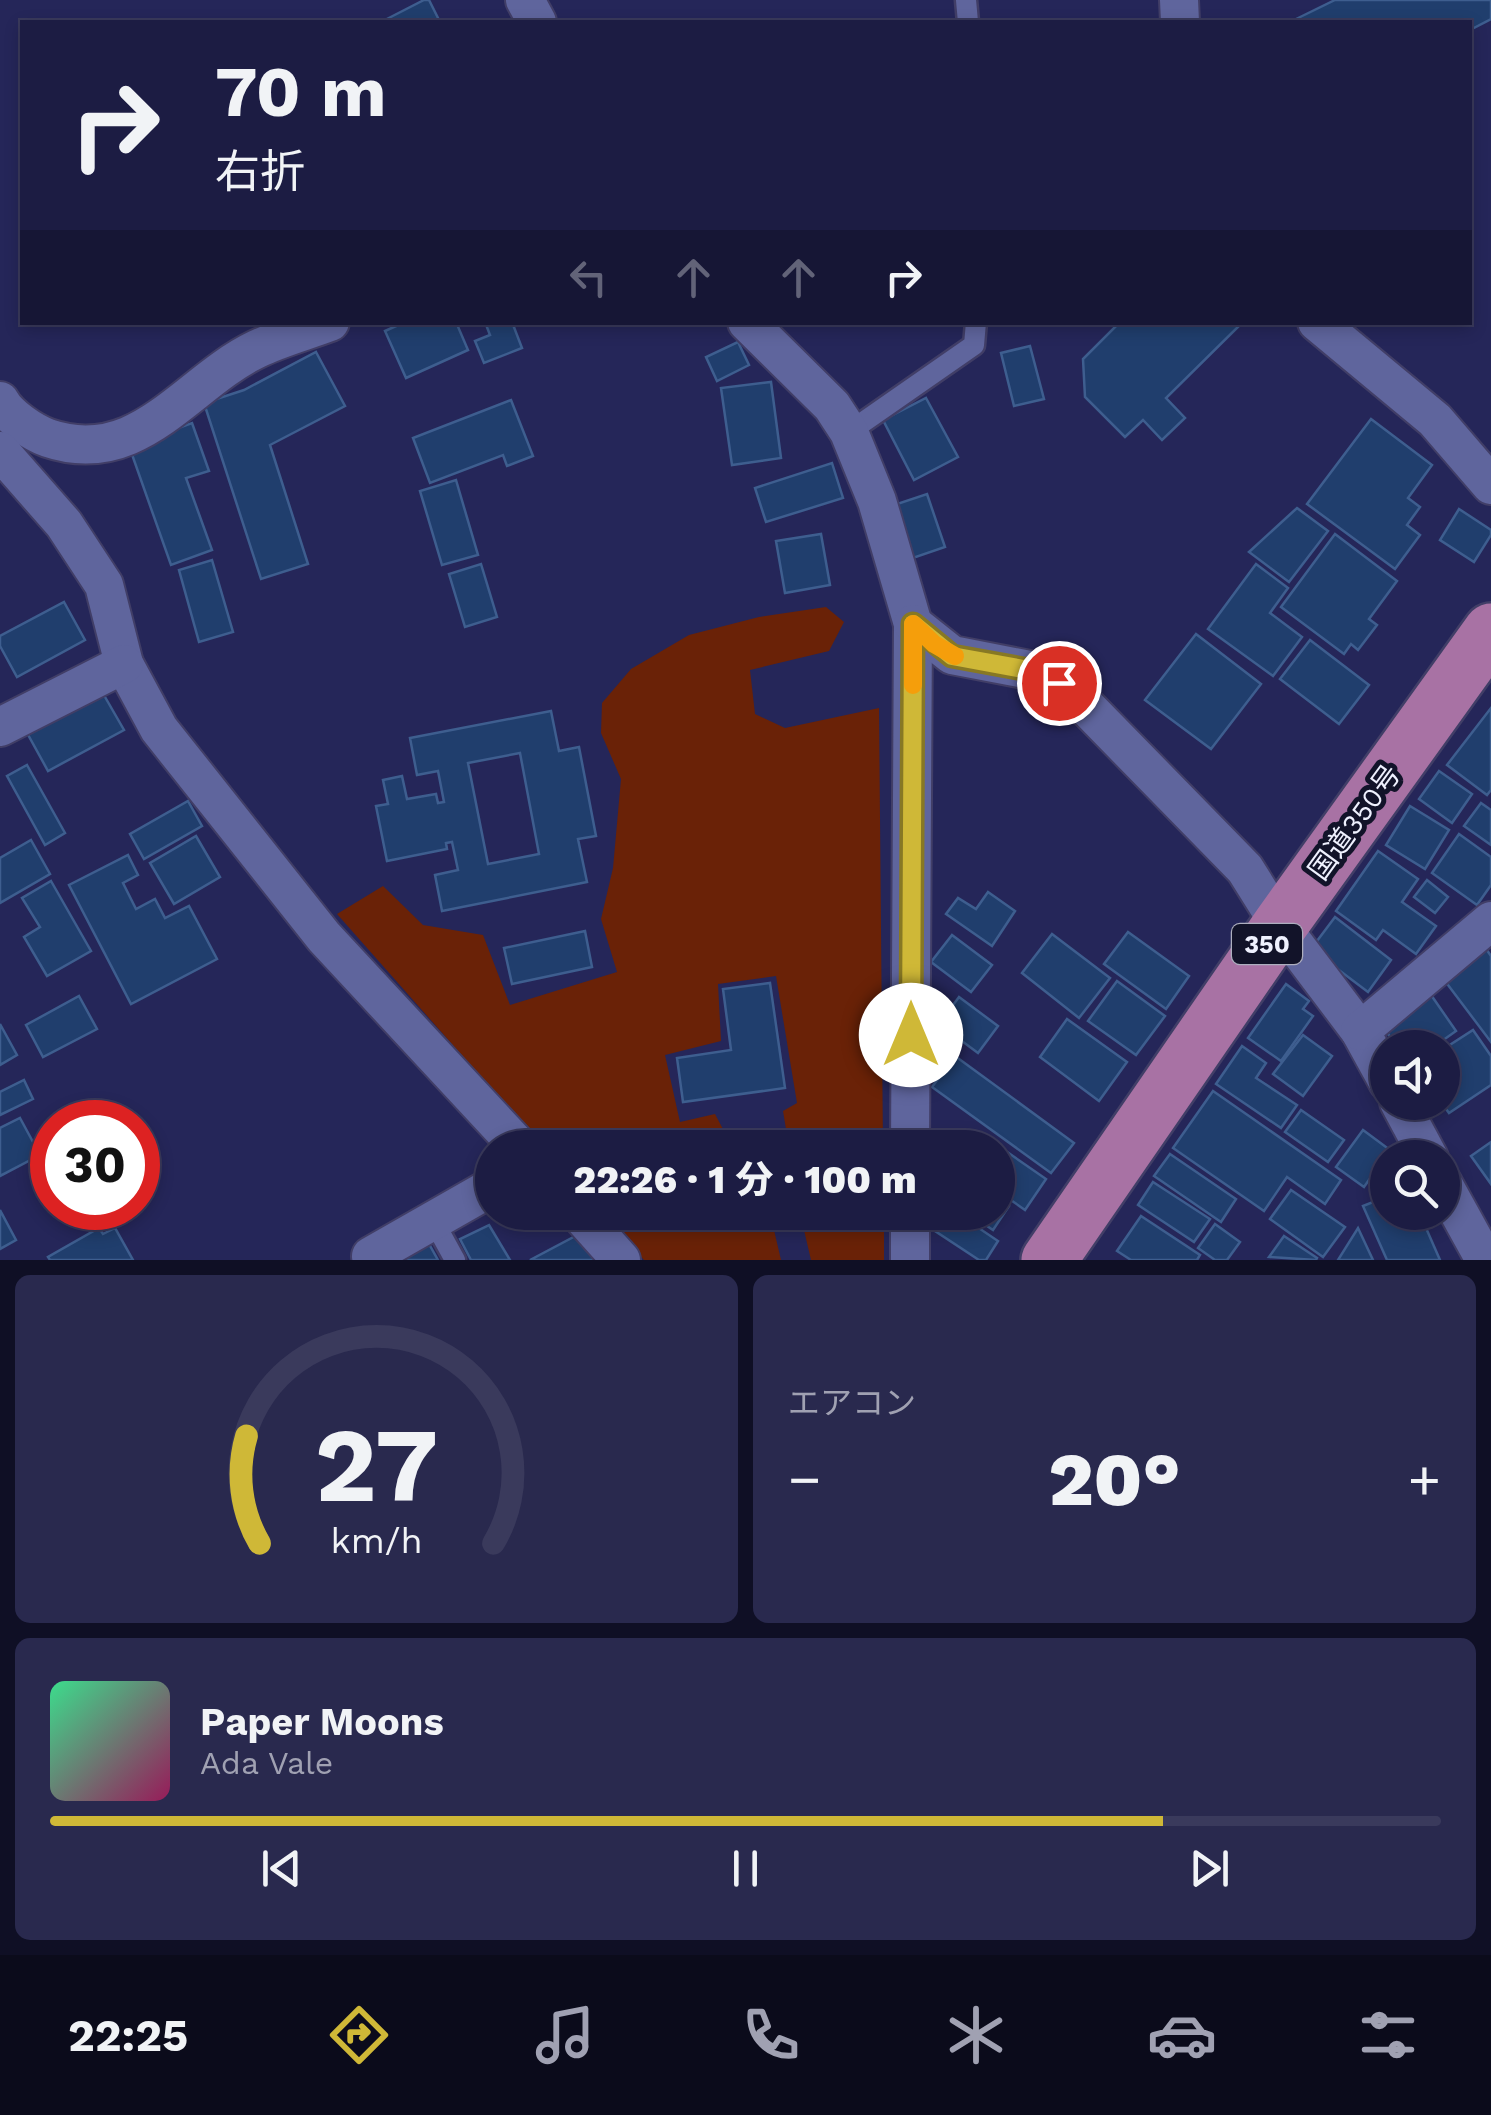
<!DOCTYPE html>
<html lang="ja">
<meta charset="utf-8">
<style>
:root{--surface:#1c1c43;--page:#29294e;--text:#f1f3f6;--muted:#a0a1b2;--line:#3a3a5c;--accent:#cfb837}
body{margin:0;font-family:"Work Sans","Noto Sans JP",sans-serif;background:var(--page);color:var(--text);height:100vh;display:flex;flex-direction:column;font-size:38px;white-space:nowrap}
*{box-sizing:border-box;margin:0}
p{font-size:32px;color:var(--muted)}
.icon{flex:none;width:55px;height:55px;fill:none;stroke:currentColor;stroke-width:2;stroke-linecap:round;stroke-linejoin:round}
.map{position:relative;height:1260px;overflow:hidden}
.panel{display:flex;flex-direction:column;gap:15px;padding:15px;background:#0f0f25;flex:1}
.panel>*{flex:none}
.top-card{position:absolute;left:20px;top:20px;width:1452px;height:305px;border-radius:0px;box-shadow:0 5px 15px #0003,0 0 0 2px var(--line);background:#1c1c43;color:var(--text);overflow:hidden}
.tools{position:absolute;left:1370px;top:1030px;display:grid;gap:20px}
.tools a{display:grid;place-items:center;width:90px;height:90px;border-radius:50%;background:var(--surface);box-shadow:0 5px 15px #0003,0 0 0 2px var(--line);font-size:50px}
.speed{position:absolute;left:30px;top:1100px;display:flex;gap:20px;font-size:50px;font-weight:700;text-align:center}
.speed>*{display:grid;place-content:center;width:130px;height:130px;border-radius:50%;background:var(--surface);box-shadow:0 5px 15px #0003,0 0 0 2px var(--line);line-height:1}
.speed .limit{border:15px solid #d22;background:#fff;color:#111}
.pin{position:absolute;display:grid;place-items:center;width:85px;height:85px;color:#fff;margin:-42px;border:5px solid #fff;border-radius:50%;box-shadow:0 2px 10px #0007}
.me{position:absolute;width:110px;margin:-55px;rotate:0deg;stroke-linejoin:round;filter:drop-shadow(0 0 8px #0008)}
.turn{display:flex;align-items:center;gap:35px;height:210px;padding:0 30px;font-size:45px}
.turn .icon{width:130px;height:130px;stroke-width:2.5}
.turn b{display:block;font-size:70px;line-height:85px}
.lanes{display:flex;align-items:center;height:95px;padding:0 30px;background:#0003;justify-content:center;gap:50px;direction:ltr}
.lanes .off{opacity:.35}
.big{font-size:75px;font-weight:800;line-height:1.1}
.panel .card{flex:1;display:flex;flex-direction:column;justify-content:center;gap:15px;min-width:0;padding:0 35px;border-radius:15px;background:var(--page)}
.panel .dial{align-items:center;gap:0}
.dial svg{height:260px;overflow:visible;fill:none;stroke:var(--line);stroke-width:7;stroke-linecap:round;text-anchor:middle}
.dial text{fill:var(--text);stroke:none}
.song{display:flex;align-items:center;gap:30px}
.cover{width:120px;height:120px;border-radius:15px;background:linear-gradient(135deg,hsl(150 70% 55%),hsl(330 70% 35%))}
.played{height:10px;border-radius:5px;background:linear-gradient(90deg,var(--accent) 80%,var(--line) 80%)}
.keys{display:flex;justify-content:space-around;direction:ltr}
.heat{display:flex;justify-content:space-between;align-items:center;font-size:55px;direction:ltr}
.panel .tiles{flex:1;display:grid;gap:15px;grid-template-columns:1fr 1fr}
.card:last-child{grid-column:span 2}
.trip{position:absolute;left:475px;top:1130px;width:540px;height:100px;border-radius:50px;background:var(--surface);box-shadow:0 5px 15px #0003,0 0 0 2px var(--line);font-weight:800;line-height:100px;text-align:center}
.tabs{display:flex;height:160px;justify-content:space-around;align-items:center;background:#0b0b1b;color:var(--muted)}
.tabs .icon{width:70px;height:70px}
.tabs .active{color:var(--accent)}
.tabs b{font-size:45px;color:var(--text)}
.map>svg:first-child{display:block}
.green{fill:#6a2207}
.building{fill:#203e6d;stroke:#3e5e8f;stroke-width:2.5;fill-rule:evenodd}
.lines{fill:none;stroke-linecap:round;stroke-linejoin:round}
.service-casing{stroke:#413e67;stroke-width:25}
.minor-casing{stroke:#413e67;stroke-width:42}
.trunk-casing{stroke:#413e67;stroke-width:60}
.service{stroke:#5f659d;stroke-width:20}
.minor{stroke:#5f659d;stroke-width:38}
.trunk{stroke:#a872a4;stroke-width:55}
.route-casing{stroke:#877824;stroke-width:25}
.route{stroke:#cfb837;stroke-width:18}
.slow{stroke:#f59e0b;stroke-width:18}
.labels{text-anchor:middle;stroke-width:10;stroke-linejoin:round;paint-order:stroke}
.shield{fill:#121329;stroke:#adaebe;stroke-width:2.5}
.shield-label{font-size:25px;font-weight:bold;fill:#eff1fe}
.street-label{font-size:28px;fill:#eff1fe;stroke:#121329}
</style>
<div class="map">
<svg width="1491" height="1260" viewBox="0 0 1491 1260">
<rect width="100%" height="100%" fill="#252659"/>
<g class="green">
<path d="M826 607 844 622 829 651 750 670 755 714 785 728 879 708 883 1147H789L783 1111 797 1103 776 976 718 984 721 1041 665 1055 680 1122 715 1114 725 1133 751 1136 754 1147H543L337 914 383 886 423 925 483 935 510 1005 617 972 601 919 613 868 621 779 601 733 602 703 631 669 689 635 759 617Z"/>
<path d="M601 1213H770L781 1260H644Z"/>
<path d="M800 1213H884V1260H811Z"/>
</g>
<g class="building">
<path d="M424 0H429L440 22H381Z"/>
<path d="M1335 0H1491V19L1470 30V22H1290Z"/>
<path d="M405 322H456L468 350 406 378 385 331Z"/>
<path d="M485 322H512L522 348 484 363 475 341 490 335Z"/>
<path d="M1120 322H1243L1166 398 1185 418 1162 440 1143 420 1125 437 1085 397 1083 359Z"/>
<path d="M738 342 749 365 717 381 706 357Z"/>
<path d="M1030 346 1044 399 1014 406 1001 353Z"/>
<path d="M316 352 345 406 270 445 308 564 261 579 204 403 244 390Z"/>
<path d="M771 382 781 458 732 465 721 388Z"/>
<path d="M926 398 958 457 914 480 883 420Z"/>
<path d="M511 400 533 456 507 466 503 455 430 483 413 438Z"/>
<path d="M1371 419 1432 465 1408 498 1420 507 1407 525 1420 535 1395 569 1307 504Z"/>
<path d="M192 423 209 471 186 478 212 550 171 565 129 446Z"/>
<path d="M832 463 843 498 766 522 755 488Z"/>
<path d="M456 480 478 555 442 565 420 491Z"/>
<path d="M927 494 945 547 910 559 891 506Z"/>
<path d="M1297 508 1328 531 1289 582 1249 552Z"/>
<path d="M1459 509 1491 530V535L1474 562 1440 540Z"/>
<path d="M821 534 830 585 785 593 776 541Z"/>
<path d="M1335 534 1397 581 1369 619 1377 625 1358 650 1351 644 1344 654 1281 607Z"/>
<path d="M212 560 233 632 199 642 179 570Z"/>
<path d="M481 564 497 617 465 627 449 574Z"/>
<path d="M1256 564 1288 588 1270 613 1302 637 1273 676 1208 629Z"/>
<path d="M64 602 85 640 17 677 0 646V636Z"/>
<path d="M1196 634 1261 684 1211 749 1145 700Z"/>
<path d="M1310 640 1369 685 1339 724 1280 679Z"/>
<path d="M101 690 124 730 48 771 26 731Z"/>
<path d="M1491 708V790L1487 795 1447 765Z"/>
<path d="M551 711 559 751 579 747 596 836 578 839 587 882 442 911 435 875 458 870 452 842 446 843 447 849 387 861 376 806 388 804 383 780 402 776 407 799 436 794 438 803 444 802 438 771 417 775 410 738ZM520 753 539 854 488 864 468 763Z"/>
<path d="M27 765 65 833 45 845 7 776Z"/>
<path d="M1439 771 1472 794 1452 823 1419 799Z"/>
<path d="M188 801 202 826 144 859 130 834Z"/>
<path d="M1481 803 1491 810V845L1464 826Z"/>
<path d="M1410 806 1449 830 1425 869 1386 845Z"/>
<path d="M1459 834 1491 857V885L1477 905 1432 873Z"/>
<path d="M196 836 220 877 174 904 150 863Z"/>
<path d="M31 840 50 874 0 903V858Z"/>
<path d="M1378 851 1418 879 1402 902 1436 926 1416 954 1383 930 1376 940 1336 911Z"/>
<path d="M128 855 138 875 123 883 136 909 155 899 165 918 189 906 217 959 131 1004 69 885Z"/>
<path d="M1427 880 1448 897 1435 913 1414 897Z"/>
<path d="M51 881 91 951 47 976 24 937 40 927 22 898Z"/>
<path d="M988 892 1015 911 992 946 946 914 958 898 976 909Z"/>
<path d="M1335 917 1391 960 1368 992 1311 949Z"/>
<path d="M585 931 592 967 512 984 504 948Z"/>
<path d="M1128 932 1189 976 1166 1009 1104 964Z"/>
<path d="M1052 934 1110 978 1079 1018 1022 973Z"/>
<path d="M952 935 992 965 971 992 931 962Z"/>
<path d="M1484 946 1491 956V1042L1442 977Z"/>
<path d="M1117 981 1165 1016 1136 1055 1088 1021Z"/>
<path d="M770 983 785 1088 683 1102 677 1058 731 1050 723 989Z"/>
<path d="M1286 984 1309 1001 1303 1009 1313 1016 1281 1061 1248 1038Z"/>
<path d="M1429 992 1456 1031 1432 1048H1398L1381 1024Z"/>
<path d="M79 996 97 1029 43 1057 26 1025Z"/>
<path d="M959 997 998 1026 978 1053 939 1024Z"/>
<path d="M1067 1019 1127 1062 1099 1101 1040 1057Z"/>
<path d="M0 1024 17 1055 0 1065Z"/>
<path d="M1473 1030 1491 1056V1085L1449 1113 1441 1102 1442 1050Z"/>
<path d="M1303 1035 1332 1056 1303 1096 1273 1074Z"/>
<path d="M1242 1046 1266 1063 1256 1078 1297 1105 1281 1128 1216 1084Z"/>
<path d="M955 1056 1074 1143 1051 1173 932 1087Z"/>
<path d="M24 1080 33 1099 0 1115V1092Z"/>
<path d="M1213 1091 1341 1180 1325 1204 1287 1177 1264 1211 1173 1148Z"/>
<path d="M1301 1110 1344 1140 1328 1162 1285 1132Z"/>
<path d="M20 1118 40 1155 0 1176V1128Z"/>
<path d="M1363 1130 1390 1150 1364 1187 1336 1167Z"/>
<path d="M987 1138 1046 1179 1025 1210 998 1191V1148H981Z"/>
<path d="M1491 1142V1184L1471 1156Z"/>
<path d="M1170 1154 1236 1199 1221 1222 1154 1176Z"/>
<path d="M1153 1182 1210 1219 1194 1242 1138 1205Z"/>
<path d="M1291 1190 1345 1227 1323 1257 1270 1219Z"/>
<path d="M1388 1196V1212H1419L1440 1260H1387L1363 1206Z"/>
<path d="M998 1198 1009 1206 993 1230 966 1212H998Z"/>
<path d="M0 1210 16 1240 0 1249Z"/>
<path d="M934 1212H955L998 1241 986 1260H979L926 1225Z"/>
<path d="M1141 1216 1200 1255 1197 1260H1131L1117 1251Z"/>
<path d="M1215 1224 1240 1242 1227 1260H1215L1198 1248Z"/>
<path d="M489 1225 510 1260H471L460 1239Z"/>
<path d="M99 1228 103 1234 115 1228 133 1260H50L48 1257Z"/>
<path d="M1358 1228 1373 1260H1338Z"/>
<path d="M585 1231 601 1260H530Z"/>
<path d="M424 1235 438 1260H393Z"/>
<path d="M1284 1236 1317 1258 1316 1260 1269 1257Z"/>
</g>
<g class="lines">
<g class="service-casing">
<g id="service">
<path d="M966 0 968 22"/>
<path d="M849 432 974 345 976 322"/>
<path d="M433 1220 455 1260"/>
</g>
</g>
<g class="minor-casing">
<g id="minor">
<path d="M525 0 537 22"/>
<path d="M1179 0 1180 22"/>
<path d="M747 322 832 406 849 432 877 501 913 624 910 1148"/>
<path d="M1317 322 1435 420 1491 485"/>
<path d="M0 401C8 416 32 432 48 438 139 469 186 383 257 349 280 338 306 331 330 322"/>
<path d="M0 451 64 524 104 585 124 664 159 729 324 937 520 1148"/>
<path d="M913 624 952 655 1040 672 1076 696 1245 869 1280 925 1360 1031 1388 1082"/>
<path d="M0 727 124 664"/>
<path d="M1360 1031 1491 921"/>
<path d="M1399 1102 1429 1158"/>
<path d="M1442 1182 1485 1260"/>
<path d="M578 1212 621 1260"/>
<path d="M373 1260 371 1256 492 1187"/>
<path d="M910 1260V1212"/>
</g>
</g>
<g class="trunk-casing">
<path id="trunk" d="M1049 1260 1280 925 1491 631"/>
</g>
<use href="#service" class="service"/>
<use href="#minor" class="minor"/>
<use href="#trunk" class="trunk"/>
</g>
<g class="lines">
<g class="route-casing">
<path id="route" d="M911 1035 913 624 952 656 1040 672 1059 683"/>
</g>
<use href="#route" class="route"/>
<path class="slow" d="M913 685V624L934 644 955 656"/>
</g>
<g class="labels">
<rect class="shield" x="1232" y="924" width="70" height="40" rx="8"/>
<g class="shield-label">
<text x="1267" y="953">350</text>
</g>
<g class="street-label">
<text transform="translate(1354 822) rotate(-54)" y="10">国道350号</text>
</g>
</g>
</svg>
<div class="tools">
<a><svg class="icon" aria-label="sound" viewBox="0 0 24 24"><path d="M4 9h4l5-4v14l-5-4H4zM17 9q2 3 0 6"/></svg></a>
<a><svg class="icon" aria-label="search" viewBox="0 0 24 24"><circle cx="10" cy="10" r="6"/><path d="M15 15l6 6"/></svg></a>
</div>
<div class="speed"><div class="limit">30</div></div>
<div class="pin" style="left:1059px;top:683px;background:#d93025"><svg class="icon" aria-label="arrive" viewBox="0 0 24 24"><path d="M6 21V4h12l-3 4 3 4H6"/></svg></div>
<svg class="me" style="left:911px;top:1035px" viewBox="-20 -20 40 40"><circle r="19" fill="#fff"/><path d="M0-13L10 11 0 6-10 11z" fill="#cfb837"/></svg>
<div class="trip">22:26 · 1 分 · 100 m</div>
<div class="top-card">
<div class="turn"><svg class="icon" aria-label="right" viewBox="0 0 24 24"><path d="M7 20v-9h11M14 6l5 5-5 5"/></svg><div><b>70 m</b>右折</div></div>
<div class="lanes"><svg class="icon off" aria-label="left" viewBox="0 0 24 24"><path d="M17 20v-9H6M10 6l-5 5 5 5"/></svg><svg class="icon off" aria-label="ahead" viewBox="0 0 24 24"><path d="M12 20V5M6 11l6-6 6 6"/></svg><svg class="icon off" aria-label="ahead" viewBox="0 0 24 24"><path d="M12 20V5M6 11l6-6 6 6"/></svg><svg class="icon" aria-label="right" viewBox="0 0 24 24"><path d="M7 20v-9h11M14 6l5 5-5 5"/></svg></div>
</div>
</div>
<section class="panel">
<div class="tiles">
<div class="card dial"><svg viewBox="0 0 100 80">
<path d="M14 69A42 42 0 1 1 86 69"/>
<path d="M14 69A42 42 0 0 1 10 36" stroke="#cfb837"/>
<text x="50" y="56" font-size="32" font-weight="700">27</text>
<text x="50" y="72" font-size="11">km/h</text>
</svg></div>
<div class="card"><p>エアコン</p>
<div class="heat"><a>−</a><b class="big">20°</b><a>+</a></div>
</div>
<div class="card">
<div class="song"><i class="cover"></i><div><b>Paper Moons</b><p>Ada Vale</p></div></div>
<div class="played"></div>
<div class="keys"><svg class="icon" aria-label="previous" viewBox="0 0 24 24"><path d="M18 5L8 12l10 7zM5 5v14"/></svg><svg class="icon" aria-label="pause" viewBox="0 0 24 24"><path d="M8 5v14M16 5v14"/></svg><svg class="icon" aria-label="next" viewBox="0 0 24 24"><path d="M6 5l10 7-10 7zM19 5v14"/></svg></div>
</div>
</div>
</section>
<nav class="tabs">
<b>22:25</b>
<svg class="icon active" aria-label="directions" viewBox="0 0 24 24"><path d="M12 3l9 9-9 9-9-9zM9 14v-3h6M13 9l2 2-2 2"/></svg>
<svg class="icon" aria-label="music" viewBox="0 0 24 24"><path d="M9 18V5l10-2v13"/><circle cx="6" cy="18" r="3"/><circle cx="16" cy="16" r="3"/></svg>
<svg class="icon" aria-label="phone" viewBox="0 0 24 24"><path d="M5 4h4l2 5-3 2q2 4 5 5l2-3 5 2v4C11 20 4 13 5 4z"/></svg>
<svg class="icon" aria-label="climate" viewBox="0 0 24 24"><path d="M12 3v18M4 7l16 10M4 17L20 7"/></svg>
<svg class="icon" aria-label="car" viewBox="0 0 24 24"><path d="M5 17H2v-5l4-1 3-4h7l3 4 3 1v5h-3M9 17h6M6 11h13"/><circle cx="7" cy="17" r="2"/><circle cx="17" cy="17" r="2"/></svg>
<svg class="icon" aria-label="filters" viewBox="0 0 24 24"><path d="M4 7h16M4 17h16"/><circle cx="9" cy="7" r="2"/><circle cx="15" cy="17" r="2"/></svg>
</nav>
